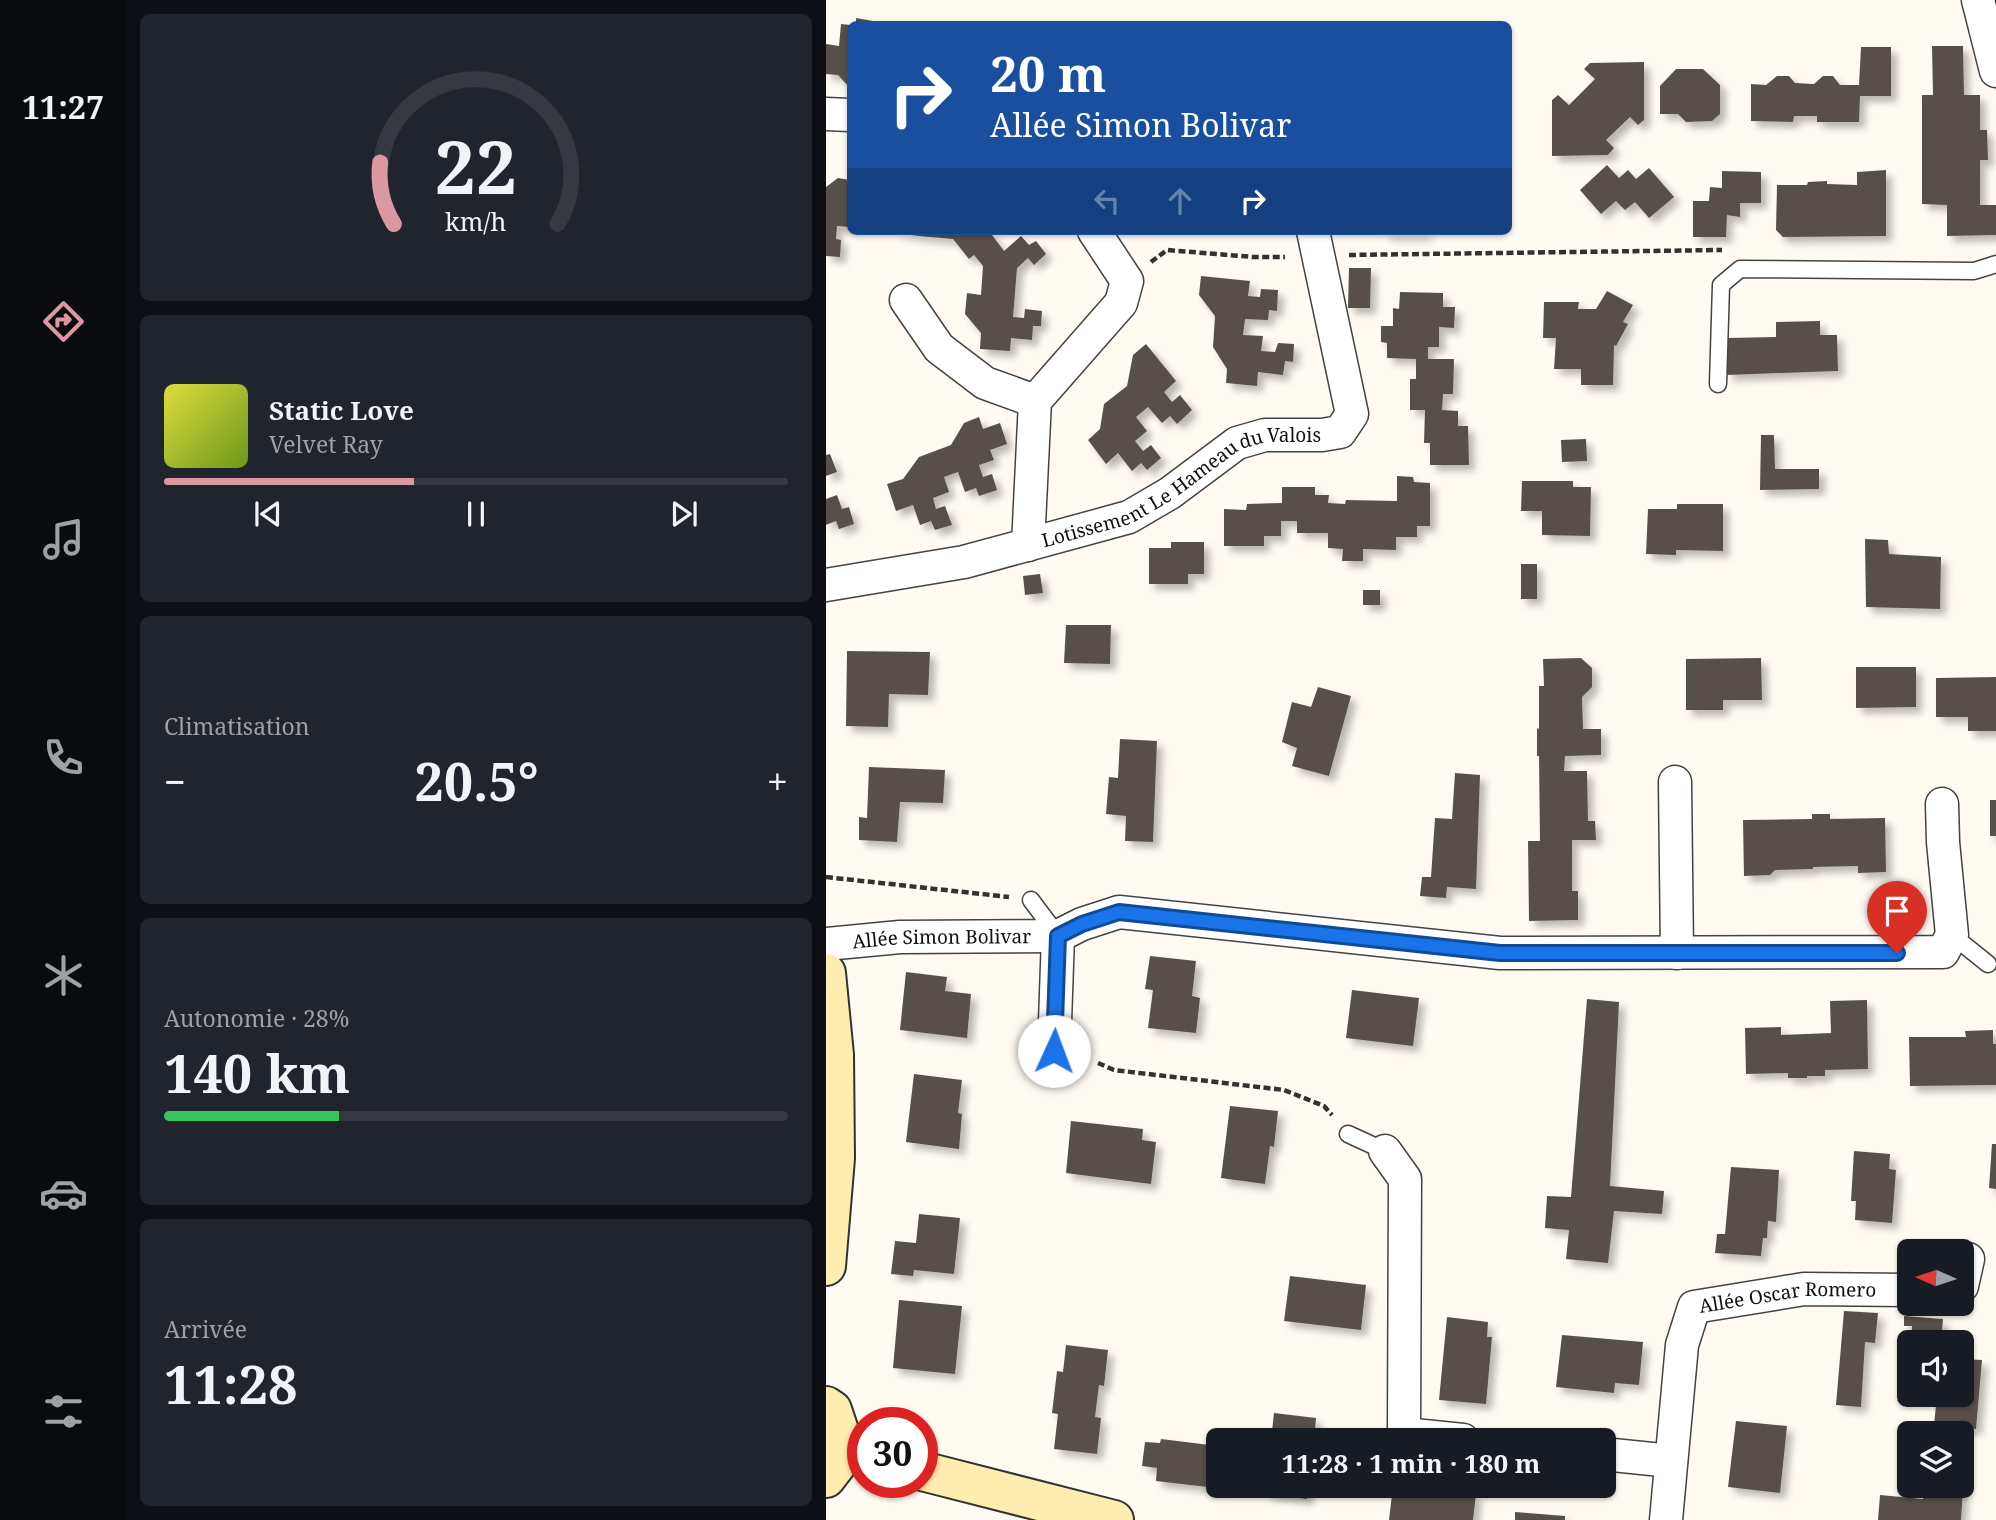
<!DOCTYPE html>
<html lang="fr">
<meta charset="utf-8">
<style>
:root{--surface:#171b24;--page:#20242c;--text:#f1f3f6;--muted:#9ea1a6;--line:#363941;--accent:#db98a3}
body{margin:0;font-family:"Noto Serif",serif;background:var(--page);color:var(--text);height:100vh;display:flex;flex-direction:column;font-size:26px;white-space:nowrap}
*{box-sizing:border-box;margin:0}
p{font-size:23px;color:var(--muted)}
.icon{flex:none;width:38px;height:38px;fill:none;stroke:currentColor;stroke-width:2;stroke-linecap:round;stroke-linejoin:round}
.map{position:relative;flex:1;overflow:hidden}
.panel{display:flex;flex-direction:column;gap:14px;padding:14px;background:#0d0f14;width:700px}
.panel>*{flex:none}
.banner{position:absolute;left:21px;top:21px;width:665px;height:214px;border-radius:10px;box-shadow:0 2px 5px #0004;background:#1a4fa0;color:#fff;overflow:hidden}
.needle{width:46px;rotate:273deg}
.buttons{position:absolute;left:1071px;top:1239px;display:grid;gap:14px}
.buttons a{display:grid;place-items:center;width:77px;height:77px;border-radius:10px;background:var(--surface);box-shadow:0 2px 5px #0004;font-size:35px}
.speed{position:absolute;left:21px;top:1407px;display:flex;gap:14px;font-size:35px;font-weight:700;text-align:center}
.speed>*{display:grid;place-content:center;width:91px;height:91px;border-radius:50%;background:var(--surface);box-shadow:0 2px 5px #0004;line-height:1}
.speed .limit{border:10px solid #d22;background:#fff;color:#111}
.pin{position:absolute;display:grid;place-items:center;width:60px;height:60px;color:#fff;margin:-72px -30px;border-radius:50% 50% 50% 0;rotate:-45deg;box-shadow:0 0 7px #0007}
.pin .icon{rotate:45deg}
.me{position:absolute;width:77px;margin:-38px;rotate:2deg;stroke-linejoin:round;filter:drop-shadow(0 0 5px #0008)}
.turn{display:flex;align-items:center;gap:24px;height:147px;padding:0 28px;font-size:32px}
.turn .icon{width:91px;height:91px;stroke-width:2.5}
.turn b{display:block;font-size:49px;line-height:60px}
.lanes{display:flex;align-items:center;height:66px;padding:0 28px;background:#0003;justify-content:center;gap:35px;direction:ltr}
.lanes .off{opacity:.35}
.big{font-size:52px;font-weight:700;line-height:1.1}
.panel .widget{flex:1;display:flex;flex-direction:column;justify-content:center;gap:10px;min-width:0;padding:0 24px;border-radius:10px;background:var(--page)}
.panel .dial{align-items:center;gap:0}
.dial svg{height:182px;overflow:visible;fill:none;stroke:var(--line);stroke-width:7;stroke-linecap:round;text-anchor:middle}
.dial text{fill:var(--text);stroke:none}
.song{display:flex;align-items:center;gap:21px}
.cover{width:84px;height:84px;border-radius:10px;background:linear-gradient(135deg,hsl(60 70% 55%),hsl(80 70% 35%))}
.played{height:7px;border-radius:4px;background:linear-gradient(90deg,var(--accent) 40%,var(--line) 40%)}
.keys{display:flex;justify-content:space-around;direction:ltr}
.heat{display:flex;justify-content:space-between;align-items:center;font-size:38px;direction:ltr}
.charge{height:10px;border-radius:5px;background:linear-gradient(90deg,#34c759 28%,var(--line) 0)}
.trip{position:absolute;left:380px;top:1428px;width:410px;height:70px;border-radius:10px;background:var(--surface);box-shadow:0 2px 5px #0004;font-weight:700;line-height:70px;text-align:center}
main{display:flex;flex:1;min-height:0}
.tabs{display:flex;flex-direction:column;width:126px;justify-content:space-around;align-items:center;background:#090b0e;color:var(--muted)}
.tabs .icon{width:49px;height:49px}
.tabs .current{color:var(--accent)}
.tabs b{font-size:32px;color:var(--text)}
.map>svg:first-child{display:block}
.building{fill:#59504c;filter:url(#shadow)}
.lines{fill:none;stroke-linecap:round;stroke-linejoin:round}
.lane-casing{stroke:#434343;stroke-width:19}
.street-casing{stroke:#434343;stroke-width:35}
.secondary-casing{stroke:#323232;stroke-width:42}
.path{stroke:#323232;stroke-width:4.5;stroke-dasharray:7 3.5;stroke-linecap:butt}
.lane{stroke:#fff;stroke-width:16}
.street{stroke:#fff;stroke-width:32}
.secondary{stroke:#feedaf;stroke-width:38}
.route-casing{stroke:#114b97;stroke-width:18}
.route{stroke:#1a73e8;stroke-width:12}
.labels{text-anchor:middle;stroke-width:7;stroke-linejoin:round;paint-order:stroke}
.street-label{font-size:19px;fill:#101010;stroke:#fff}
</style>
<main>
<nav class="tabs">
<b>11:27</b>
<svg class="icon current" aria-label="directions" viewBox="0 0 24 24"><path d="M12 3l9 9-9 9-9-9zM9 14v-3h6M13 9l2 2-2 2"/></svg>
<svg class="icon" aria-label="music" viewBox="0 0 24 24"><path d="M9 18V5l10-2v13"/><circle cx="6" cy="18" r="3"/><circle cx="16" cy="16" r="3"/></svg>
<svg class="icon" aria-label="phone" viewBox="0 0 24 24"><path d="M5 4h4l2 5-3 2q2 4 5 5l2-3 5 2v4C11 20 4 13 5 4z"/></svg>
<svg class="icon" aria-label="climate" viewBox="0 0 24 24"><path d="M12 3v18M4 7l16 10M4 17L20 7"/></svg>
<svg class="icon" aria-label="car" viewBox="0 0 24 24"><path d="M5 17H2v-5l4-1 3-4h7l3 4 3 1v5h-3M9 17h6M6 11h13"/><circle cx="7" cy="17" r="2"/><circle cx="17" cy="17" r="2"/></svg>
<svg class="icon" aria-label="filters" viewBox="0 0 24 24"><path d="M4 7h16M4 17h16"/><circle cx="9" cy="7" r="2"/><circle cx="15" cy="17" r="2"/></svg>
</nav>
<section class="panel">
<div class="widget dial"><svg viewBox="0 0 100 80">
<path d="M14 69A42 42 0 1 1 86 69"/>
<path d="M14 69A42 42 0 0 1 8 42" stroke="#db98a3"/>
<text x="50" y="56" font-size="32" font-weight="700">22</text>
<text x="50" y="72" font-size="11">km/h</text>
</svg></div>
<div class="widget">
<div class="song"><i class="cover"></i><div><b>Static Love</b><p>Velvet Ray</p></div></div>
<div class="played"></div>
<div class="keys"><svg class="icon" aria-label="previous" viewBox="0 0 24 24"><path d="M18 5L8 12l10 7zM5 5v14"/></svg><svg class="icon" aria-label="pause" viewBox="0 0 24 24"><path d="M8 5v14M16 5v14"/></svg><svg class="icon" aria-label="next" viewBox="0 0 24 24"><path d="M6 5l10 7-10 7zM19 5v14"/></svg></div>
</div>
<div class="widget"><p>Climatisation</p>
<div class="heat"><a>−</a><b class="big">20.5°</b><a>+</a></div>
</div>
<div class="widget"><p>Autonomie · 28%</p><b class="big">140 km</b><div class="charge"></div></div>
<div class="widget"><p>Arrivée</p><b class="big">11:28</b></div>
</section>
<div class="map">
<svg width="1170" height="1520" viewBox="0 0 1170 1520">
<defs>
<filter id="shadow"><feDropShadow dx="6" dy="6" stdDeviation="3.5" flood-color="#0004"/></filter>
</defs>
<rect width="100%" height="100%" fill="#fffbf3"/>
<g class="building">
<path d="M30 18 47 21V24H30Z"/>
<path d="M15 24 24 25V88L12 75 0 74V44L13 46Z"/>
<path d="M1106 46H1137L1138 95H1154V130H1161L1162 160H1154V205H1170V235L1121 236V205L1096 204V95H1107Z"/>
<path d="M1035 47H1065V96H1034L1033 122H991V116H968L967 122 925 121V84L940 85 951 76H963L969 83 988 84 997 76H1007L1014 85H1033Z"/>
<path d="M818 62V120L812 125 804 117 780 140 788 148 782 155 726 156V100L732 95 743 105 769 79 758 69 764 63Z"/>
<path d="M850 69H877L894 85V114L886 121 860 122 852 114H834V86Z"/>
<path d="M781 165 793 178 802 170 810 179 823 168 848 197 823 218 809 202 799 210 790 201 775 214 754 190Z"/>
<path d="M1060 170V236L957 237 950 230 951 185H981L982 182 1001 181V184L1031 185V172Z"/>
<path d="M896 171 935 172V203H914V217L901 215 900 237H867V201H883L884 187 896 188Z"/>
<path d="M12 178 24 180V227L11 226 10 239 15 240 14 257 0 256V187Z"/>
<path d="M71 231H163L178 251 195 236 203 245 210 241 220 254 208 265 202 258 191 268 187 317 198 318 199 309 216 311 215 326H207L206 340 185 338 184 351 154 349 155 333 139 314 141 293 155 295 157 266 148 255 143 259 127 239 93 236 71 233Z"/>
<rect x="558" y="231" width="42" height="4"/>
<path d="M523 268H545L544 308H522Z"/>
<path d="M375 276 424 281 422 296 434 297 435 289 452 290 451 311 443 310 442 320 419 319 417 335 437 336 435 351 449 352 452 343 468 344 467 362 459 361 457 375 432 372 431 386 400 383 401 369 387 347 389 316 373 295Z"/>
<path d="M781 291 807 305 797 322 802 324 790 346 788 345 787 385H755V369H728L730 338H717L718 302H753L752 309H770Z"/>
<path d="M574 292 617 293V307H629L628 328 613 327V347H602V359H628L627 394H617L616 410 632 411V426H642L643 465H604V443H598L599 410H584V379H590V359L561 358V343L555 342V326H567V308L573 309Z"/>
<path d="M994 321V335H1011L1012 371 901 375V338L950 337V322Z"/>
<path d="M320 344 350 381 338 392 346 402 354 395 366 410 351 424 344 416 336 423 322 407 310 417 321 431 309 441 317 451 325 445 335 458 321 470 315 463 306 471 292 453 280 464 262 440 274 429 278 404 301 386 307 355Z"/>
<path d="M153 417 157 429 174 423 181 444 164 450 168 460 153 465 157 477 166 474 171 490 153 496 150 488 139 492 132 472 118 477 123 492 107 498 110 509 119 506 126 525 109 530 105 521 94 525 87 505 70 511 61 484 77 479 93 457 125 445 138 423Z"/>
<path d="M935 435H948L949 469H993V489L934 490Z"/>
<path d="M760 439 761 461 736 462 735 440Z"/>
<path d="M4 454 11 472 0 476V455Z"/>
<path d="M571 476 587 477 588 482 604 483V526H591V537H570V550L537 549V561H516L517 549 502 548V533H471V521H455V536H438V546H398V509L420 510 421 504 456 503V487H489V495H503L502 503 519 504 520 500 571 501Z"/>
<path d="M696 481H747V487H765L764 536 716 535V511H695Z"/>
<path d="M11 495 16 509 23 507 28 524 13 529 10 521 0 525V499Z"/>
<path d="M851 504H897V551L850 550V555L820 554 822 509H851Z"/>
<path d="M1039 539 1062 540 1063 554 1115 557 1114 609 1040 607Z"/>
<path d="M345 542H378V574H362V584H323V548H345Z"/>
<rect x="695" y="564" width="16" height="35"/>
<path d="M214 574 217 593 199 595 197 576Z"/>
<rect x="537" y="590" width="17" height="15"/>
<path d="M240 625H285L284 664 238 663Z"/>
<path d="M21 651 104 652 102 695 63 694 62 727 20 726Z"/>
<path d="M755 658 766 668V687L756 697 757 729H775V755L739 756 738 771H761L762 821H769L770 840H746V891H752V920L703 921 702 841H714L713 756H711V728L713 729V686H718L717 659Z"/>
<path d="M935 658 936 700H897V710H860V659Z"/>
<path d="M1030 667H1090V707L1030 708Z"/>
<path d="M1170 677V731H1142V717H1110V678Z"/>
<path d="M492 687 525 696 503 776 466 766 471 748 456 742 466 702 485 707Z"/>
<path d="M294 739 331 741 327 842 299 841 300 816 280 814 283 777 292 778Z"/>
<path d="M43 767 119 770 117 803 74 802 71 842 33 840V817L41 818Z"/>
<path d="M629 773 654 775 650 889 621 887 620 898 594 896 596 877H605L609 818 626 819Z"/>
<rect x="1164" y="800" width="6" height="36"/>
<path d="M986 814H1004V819L1059 818 1060 872 1032 873V866L987 867V869L949 870 944 875 918 876 917 820 986 819Z"/>
<path d="M324 956 370 961 366 996 374 998 370 1033 322 1028 327 990 319 989Z"/>
<path d="M80 972 121 977 119 991 145 994 141 1038 74 1030Z"/>
<path d="M526 990 593 998 587 1046 520 1038Z"/>
<path d="M761 999 793 1002 784 1186 838 1191 836 1214 788 1211 782 1263 740 1259 743 1230 719 1228 721 1196 745 1197Z"/>
<path d="M1041 1000 1042 1069 999 1070V1076H981V1078H962V1073L920 1074 919 1028 955 1027V1035L1005 1033 1004 1001Z"/>
<path d="M1167 1030V1044H1170V1085L1084 1086 1083 1037H1140L1139 1031Z"/>
<path d="M88 1074 136 1080 132 1113 136 1114 133 1149 80 1142Z"/>
<path d="M404 1106 452 1111 448 1147 444 1146 439 1184 395 1178Z"/>
<path d="M245 1121 317 1129 316 1140 330 1142 325 1184 240 1173Z"/>
<path d="M1166 1144H1170V1189L1163 1188Z"/>
<path d="M1028 1151 1064 1154 1063 1169 1070 1170 1066 1223 1029 1220 1030 1201H1025Z"/>
<path d="M905 1167 953 1170 950 1222 942 1221 941 1238H937L935 1256 889 1253 891 1234H899Z"/>
<path d="M93 1214 134 1218 128 1274 88 1270 87 1276 65 1274 69 1241 90 1243Z"/>
<path d="M464 1276 540 1285 535 1330 458 1321Z"/>
<path d="M73 1300 136 1306 129 1374 67 1368Z"/>
<path d="M1018 1311 1052 1313 1049 1343 1039 1342 1035 1407 1010 1405Z"/>
<path d="M1078 1316 1117 1319 1115 1342H1085L1086 1326H1078Z"/>
<path d="M621 1317 662 1322 661 1337H666L660 1404 613 1400Z"/>
<path d="M736 1335 817 1342 813 1385 789 1383 788 1393 730 1387Z"/>
<path d="M240 1345 282 1350 278 1386 273 1385 269 1417 275 1418 271 1454 228 1449 232 1414 226 1413 231 1371 237 1372Z"/>
<path d="M1136 1359 1156 1360 1150 1429 1108 1425 1111 1395H1136Z"/>
<path d="M448 1413 490 1418 488 1440H445Z"/>
<path d="M910 1421 961 1426 954 1493 902 1487Z"/>
<path d="M335 1439 392 1446 390 1488 330 1481 331 1468 316 1466 319 1442 334 1443Z"/>
<path d="M441 1486H483L481 1499 440 1494Z"/>
<path d="M567 1486 650 1494 647 1520H563Z"/>
<path d="M1098 1486 1137 1488 1135 1520H1052L1054 1495 1097 1499Z"/>
<path d="M689 1512 739 1516V1520H689Z"/>
</g>
<g class="lines">
<g class="lane-casing">
<g id="lane">
<path d="M892 384 895 285 914 269 1148 271 1170 264"/>
<path d="M205 900 232 936"/>
<path d="M1126 935 1162 964"/>
<path d="M228 1051 252 1054"/>
<path d="M522 1134 559 1151"/>
</g>
</g>
<g class="street-casing">
<g id="street">
<path d="M1152 0 1170 71"/>
<path d="M0 114 24 115"/>
<path d="M80 300 113 348 159 383 209 401"/>
<path d="M202 545 209 401 295 303 301 281 268 231"/>
<path id="s1" d="M0 585 138 562 303 517 344 493 411 443 439 435H496L514 432 526 414 487 231"/>
<path d="M849 782 851 953"/>
<path id="s2" d="M0 944 74 937 232 936 256 924 293 912 674 953 1117 952 1126 935 1117 842 1116 804"/>
<path d="M228 1051 232 936"/>
<path d="M559 1151 579 1179 578 1434 637 1440"/>
<path d="M1136 1286 1142 1259"/>
<path d="M777 1454 845 1461"/>
<path id="s3" d="M840 1520 856 1345 868 1307 978 1289 1083 1290"/>
</g>
</g>
<g class="secondary-casing">
<g id="secondary">
<path d="M0 973 8 1055 9 1158 0 1266"/>
<path d="M0 1406 6 1410 17 1443 13 1461 0 1478"/>
<path d="M96 1471 288 1520"/>
</g>
</g>
<g class="path">
<path d="M523 255 896 250"/>
<path d="M325 262 341 250 427 257H459"/>
<path d="M0 877 183 897"/>
<path d="M272 1063 288 1070 458 1090 498 1106 506 1115"/>
</g>
<use href="#lane" class="lane"/>
<use href="#street" class="street"/>
<use href="#secondary" class="secondary"/>
</g>
<g class="lines">
<g class="route-casing">
<path id="route" d="M228 1051 232 936 256 924 293 912 674 953H1071"/>
</g>
<use href="#route" class="route"/>
</g>
<g class="labels">
<g class="street-label">
<text dy="7" stroke="none"><textPath href="#s1" startOffset="374">Lotissement Le Hameau du Valois</textPath></text>
<text dy="7" stroke="none"><textPath href="#s2" startOffset="116">Allée Simon Bolivar</textPath></text>
<text dy="7" stroke="none"><textPath href="#s3" startOffset="310">Allée Oscar Romero</textPath></text>
</g>
</g>
</svg>
<div class="buttons">
<a><svg class="needle" viewBox="-14 -14 28 28"><path d="M0-13l5 13h-10z" fill="#e53935"/><path d="M0 13l5-13h-10z" fill="#9ea1a6"/></svg></a>
<a><svg class="icon" aria-label="sound" viewBox="0 0 24 24"><path d="M4 9h4l5-4v14l-5-4H4zM17 9q2 3 0 6"/></svg></a>
<a><svg class="icon" aria-label="layers" viewBox="0 0 24 24"><path d="M12 4l9 5-9 5-9-5zM3 14l9 5 9-5"/></svg></a>
</div>
<div class="speed"><div class="limit">30</div></div>
<div class="pin" style="left:1071px;top:953px;background:#d93025"><svg class="icon" aria-label="arrive" viewBox="0 0 24 24"><path d="M6 21V4h12l-3 4 3 4H6"/></svg></div>
<svg class="me" style="left:228px;top:1051px" viewBox="-20 -20 40 40"><circle r="19" fill="#fff"/><path d="M0-13L10 11 0 6-10 11z" fill="#1a73e8"/></svg>
<div class="trip">11:28 · 1 min · 180 m</div>
<div class="banner">
<div class="turn"><svg class="icon" aria-label="right" viewBox="0 0 24 24"><path d="M7 20v-9h11M14 6l5 5-5 5"/></svg><div><b>20 m</b>Allée Simon Bolivar</div></div>
<div class="lanes"><svg class="icon off" aria-label="left" viewBox="0 0 24 24"><path d="M17 20v-9H6M10 6l-5 5 5 5"/></svg><svg class="icon off" aria-label="ahead" viewBox="0 0 24 24"><path d="M12 20V5M6 11l6-6 6 6"/></svg><svg class="icon" aria-label="right" viewBox="0 0 24 24"><path d="M7 20v-9h11M14 6l5 5-5 5"/></svg></div>
</div>
</div>
</main>
